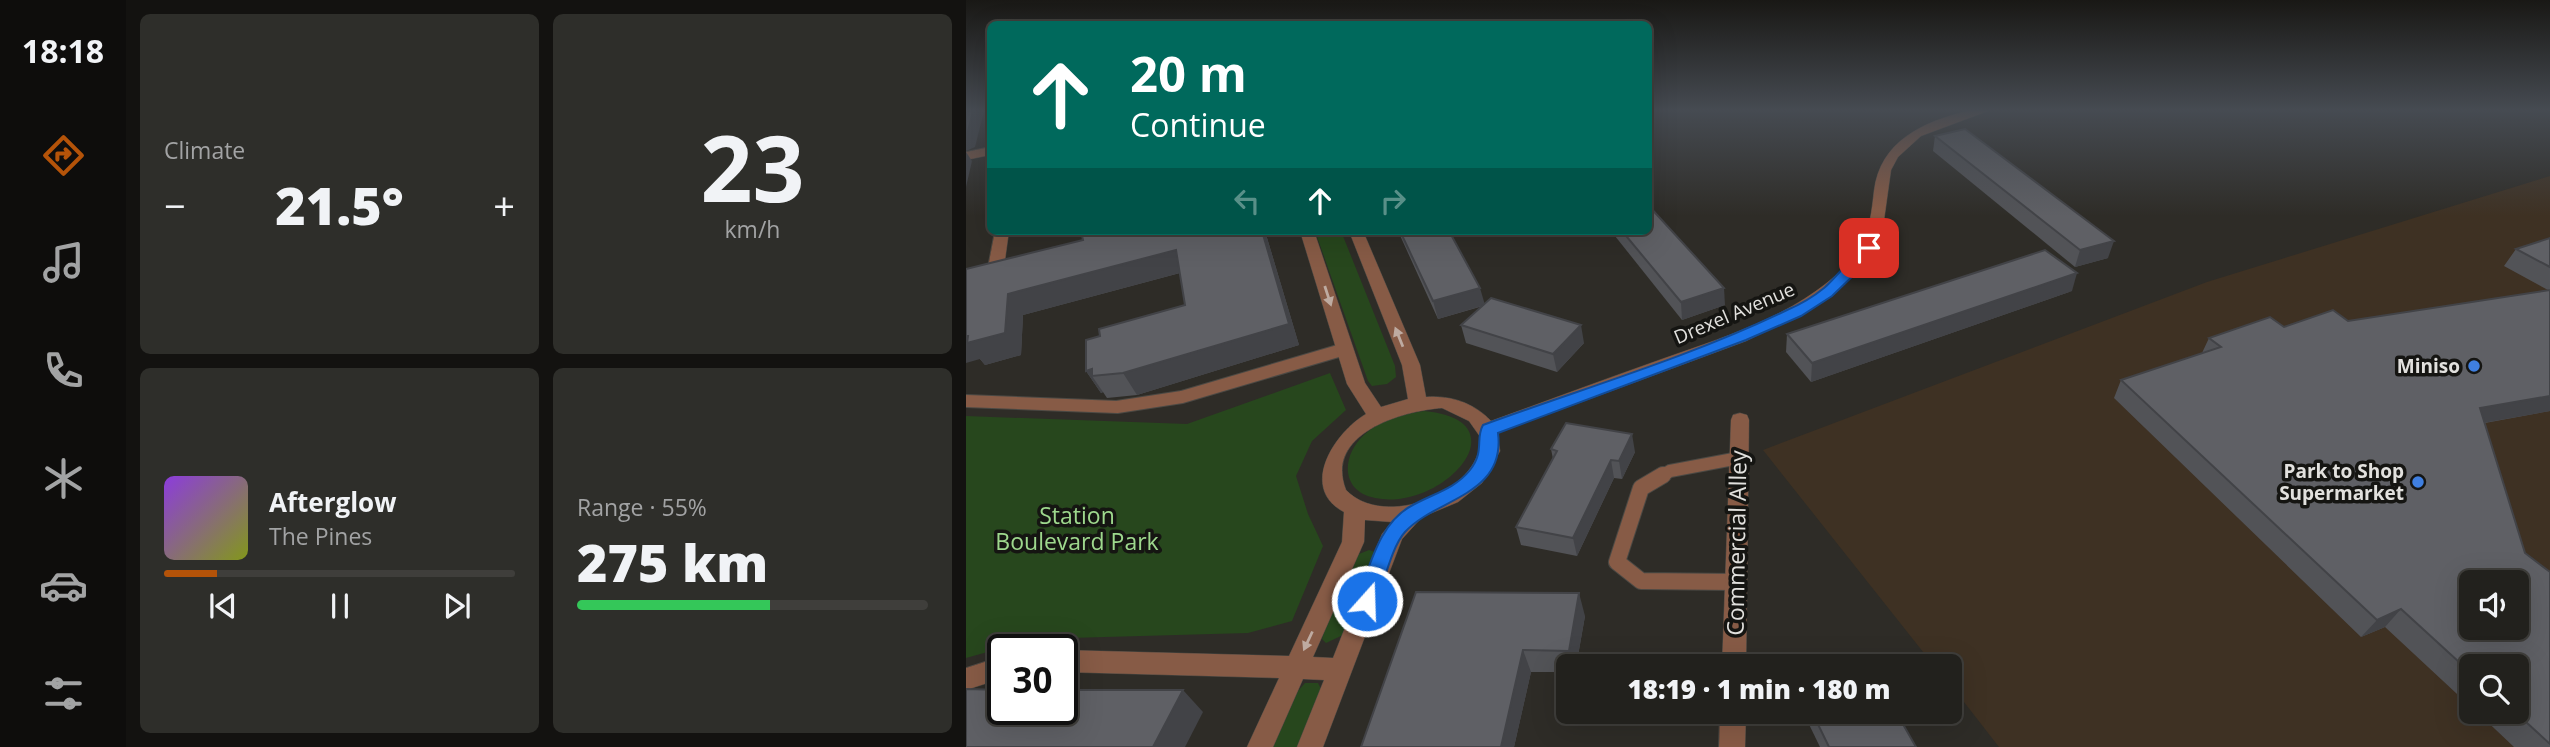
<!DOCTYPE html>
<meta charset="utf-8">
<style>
:root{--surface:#22211d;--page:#2e2e2a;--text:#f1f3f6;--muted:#a2a3a4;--line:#3f3e3b;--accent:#b45309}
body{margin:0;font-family:"Open Sans",sans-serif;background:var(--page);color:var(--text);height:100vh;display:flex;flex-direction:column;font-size:26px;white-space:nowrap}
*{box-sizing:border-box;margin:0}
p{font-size:23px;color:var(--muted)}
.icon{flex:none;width:38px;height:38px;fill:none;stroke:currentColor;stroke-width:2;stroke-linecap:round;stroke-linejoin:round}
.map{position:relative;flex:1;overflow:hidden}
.sheet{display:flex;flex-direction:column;gap:14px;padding:14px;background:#131210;width:840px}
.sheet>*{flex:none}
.banner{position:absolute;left:21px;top:21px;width:665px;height:214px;border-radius:10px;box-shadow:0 7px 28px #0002,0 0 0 2px var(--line);background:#00695c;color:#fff;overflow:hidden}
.buttons{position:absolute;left:1493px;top:570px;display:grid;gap:14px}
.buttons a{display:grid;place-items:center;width:70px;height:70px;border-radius:10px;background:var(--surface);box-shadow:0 7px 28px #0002,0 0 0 2px var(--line);font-size:35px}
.speed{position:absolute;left:21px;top:634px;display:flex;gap:14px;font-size:35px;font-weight:700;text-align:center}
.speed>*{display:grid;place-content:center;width:91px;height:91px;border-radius:50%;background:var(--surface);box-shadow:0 7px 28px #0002,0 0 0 2px var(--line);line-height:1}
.speed .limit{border:4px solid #111;border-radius:10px;background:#fff;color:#111}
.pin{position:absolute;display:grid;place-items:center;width:60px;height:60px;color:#fff;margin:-30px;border-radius:14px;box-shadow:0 4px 10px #0006}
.me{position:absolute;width:77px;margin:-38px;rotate:20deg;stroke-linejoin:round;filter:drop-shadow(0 0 5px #0008)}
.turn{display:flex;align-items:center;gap:24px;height:147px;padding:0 28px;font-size:32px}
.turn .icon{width:91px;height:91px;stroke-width:2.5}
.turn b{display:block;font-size:49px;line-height:60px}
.lanes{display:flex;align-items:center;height:66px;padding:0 28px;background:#0003;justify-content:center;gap:35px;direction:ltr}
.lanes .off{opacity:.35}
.big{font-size:52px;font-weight:800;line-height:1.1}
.sheet .card{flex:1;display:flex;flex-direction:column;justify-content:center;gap:10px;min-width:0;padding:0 24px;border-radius:10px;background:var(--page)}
.sheet .dial{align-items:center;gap:0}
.dial b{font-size:91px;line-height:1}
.song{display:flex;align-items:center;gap:21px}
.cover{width:84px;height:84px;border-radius:10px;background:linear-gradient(135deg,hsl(270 70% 55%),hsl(70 70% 35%))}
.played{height:7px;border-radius:4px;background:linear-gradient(90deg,var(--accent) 15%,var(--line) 15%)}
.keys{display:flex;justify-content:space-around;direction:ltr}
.heat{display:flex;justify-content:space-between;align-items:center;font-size:38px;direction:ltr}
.charge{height:10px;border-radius:5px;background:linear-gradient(90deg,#34c759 55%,var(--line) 0)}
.sheet .tiles{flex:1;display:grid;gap:14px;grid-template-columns:repeat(2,1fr)}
.trip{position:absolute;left:590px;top:654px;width:406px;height:70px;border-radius:10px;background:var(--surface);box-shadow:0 7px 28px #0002,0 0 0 2px var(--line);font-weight:800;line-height:70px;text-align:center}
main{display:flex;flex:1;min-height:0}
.menu{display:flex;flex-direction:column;width:126px;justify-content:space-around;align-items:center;background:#0e0d0c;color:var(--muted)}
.menu .icon{width:49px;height:49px}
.menu .on{color:var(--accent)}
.menu b{font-size:32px;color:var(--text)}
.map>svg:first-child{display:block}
.commercial{fill:#3e3123;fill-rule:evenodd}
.green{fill:#27471d}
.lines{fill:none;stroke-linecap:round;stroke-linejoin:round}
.service-far1-casing{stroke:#4b4944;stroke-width:14}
.service-casing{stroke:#4b4944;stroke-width:18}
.minor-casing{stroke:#4b4944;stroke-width:1}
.service-far1{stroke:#875b46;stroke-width:12}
.service{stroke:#875b46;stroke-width:16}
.minor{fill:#875b46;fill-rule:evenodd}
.wall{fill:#525357}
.shaded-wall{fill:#424347}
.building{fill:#5f6065;stroke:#424347;stroke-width:2;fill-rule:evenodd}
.oneway{fill:#beaba1}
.route{fill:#1a73e8;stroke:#114b97;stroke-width:2}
.shop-dot{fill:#3f7fe0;stroke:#151512;stroke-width:2.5}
.labels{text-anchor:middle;stroke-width:7;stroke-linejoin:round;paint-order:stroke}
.street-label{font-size:19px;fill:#e2e1de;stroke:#151512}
.poi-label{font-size:19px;font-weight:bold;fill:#e2e1de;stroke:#151512;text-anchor:end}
.near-park-label{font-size:23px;fill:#9ed88d;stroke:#151512}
.near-street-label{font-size:23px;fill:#e2e1de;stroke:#151512}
</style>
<main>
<nav class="menu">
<b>18:18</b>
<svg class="icon on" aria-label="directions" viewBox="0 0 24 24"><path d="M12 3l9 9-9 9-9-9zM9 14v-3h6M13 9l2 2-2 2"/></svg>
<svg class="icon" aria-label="music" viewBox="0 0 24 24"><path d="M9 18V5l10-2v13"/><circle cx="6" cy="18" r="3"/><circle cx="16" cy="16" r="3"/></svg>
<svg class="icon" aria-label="phone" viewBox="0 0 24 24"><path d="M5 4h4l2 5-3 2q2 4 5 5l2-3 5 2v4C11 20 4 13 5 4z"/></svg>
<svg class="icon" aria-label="climate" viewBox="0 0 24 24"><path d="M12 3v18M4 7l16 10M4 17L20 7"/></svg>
<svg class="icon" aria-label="car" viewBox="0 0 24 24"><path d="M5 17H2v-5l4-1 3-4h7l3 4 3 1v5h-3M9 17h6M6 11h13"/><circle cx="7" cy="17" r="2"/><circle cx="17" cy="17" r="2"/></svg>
<svg class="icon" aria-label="filters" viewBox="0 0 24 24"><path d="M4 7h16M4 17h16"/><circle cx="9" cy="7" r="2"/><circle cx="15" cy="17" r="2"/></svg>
</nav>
<section class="sheet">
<div class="tiles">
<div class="card"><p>Climate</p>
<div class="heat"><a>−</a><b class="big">21.5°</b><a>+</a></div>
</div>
<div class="card dial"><b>23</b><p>km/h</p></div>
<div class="card">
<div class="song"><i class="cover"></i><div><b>Afterglow</b><p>The Pines</p></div></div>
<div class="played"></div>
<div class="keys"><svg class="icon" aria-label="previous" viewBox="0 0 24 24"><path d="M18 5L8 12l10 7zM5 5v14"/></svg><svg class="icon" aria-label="pause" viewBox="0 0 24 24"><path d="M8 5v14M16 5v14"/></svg><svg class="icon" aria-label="next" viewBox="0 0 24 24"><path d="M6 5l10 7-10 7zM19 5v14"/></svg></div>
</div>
<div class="card"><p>Range · 55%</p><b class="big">275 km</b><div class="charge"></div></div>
</div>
</section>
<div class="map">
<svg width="1584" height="747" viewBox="0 0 1584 747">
<rect width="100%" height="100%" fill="#2e2c27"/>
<path class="commercial" d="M1584 176V747H1033L984 684V667H969L797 450 1241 282ZM1505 583H1550V628H1505ZM1505 667H1550V712H1505Z"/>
<g class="green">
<path d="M349 231H375L429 366 430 377 421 384 406 386 402 381Z"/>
<path d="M364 373 380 410 346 441 330 476 342 514 357 546 326 621 282 633 68 639 0 658V416L221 424Z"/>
<path d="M458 411C559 420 477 512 409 498 373 491 376 454 399 434 416 419 437 414 458 411Z"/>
<path d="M403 550 409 552 377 635 360 643 356 639 358 632 393 554Z"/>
<path d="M339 683H352L355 689 332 747H307L332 691Z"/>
</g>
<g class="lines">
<g class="service-far1-casing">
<g id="service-far1">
<path d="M0 401 151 407 216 397 379 349"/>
<path d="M694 477 704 471 773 458"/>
</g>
</g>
<g class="service-casing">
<path id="service" d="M697 475 675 488 651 562 675 581 770 582"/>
</g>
<g class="minor-casing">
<g id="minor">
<path d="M1001 111H1022L955 136 932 157 925 170 918 220 909 249 894 269 853 304 780 341 531 433 534 451 516 483 492 502 456 517 436 539 357 747H331L358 680 337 679 307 747H281L313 678 96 672V650L323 656 376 542 378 512C332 488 369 432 400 414L381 384 334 231H348L399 383 415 407 442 399 436 365 383 231H397L454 365 460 397C485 395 508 403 525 421 578 402 631 382 685 363 754 338 829 318 882 264 902 244 905 218 908 191 914 141 957 122 1001 111ZM476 408 503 421 515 438C514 493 418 530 380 490 358 434 435 411 476 408ZM399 520 426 522 416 534 367 658 347 657 398 542Z"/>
<path d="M24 147V155L0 160V152Z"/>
<path d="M29 231H43L38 267 30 272 22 267Z"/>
<path d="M774 413 781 415 783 420 780 667H756L765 420 767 415Z"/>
<path d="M37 656V678L0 690V668Z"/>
<path d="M754 712H780L779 747H753Z"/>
</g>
</g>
<use href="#service-far1" class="service-far1"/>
<use href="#service" class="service"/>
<use href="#minor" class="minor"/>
</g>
<g class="wall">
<path d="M969 136 1142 258 1109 267 967 151Z"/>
<path d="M299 231 333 345 171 395 141 398 137 392 135 393 120 371 134 336 219 305 214 273 57 315 55 355 19 365 14 359 117 240Z"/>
<path d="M432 231H483L518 305 618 343 591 372 500 343 495 325 517 306 472 319Z"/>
<path d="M645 231H682L759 305 716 320Z"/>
<path d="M1584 238V411L1519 423 1559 553 1584 572V747H1548L1511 712H1550L1505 667V707L1419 627 1395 637 1148 398 1155 380 1236 353 1243 338 1318 327 1382 321 1582 290 1538 266 1550 249Z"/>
<path d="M1106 291 845 382 820 352 821 334Z"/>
<path d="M585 449 669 452 656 479 648 478 611 556 555 545 550 527 587 459Z"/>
<path d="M450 592 619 616 610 667H602V672H565L548 747H395Z"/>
<path d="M837 712H930L950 747H854Z"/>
</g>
<g class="shaded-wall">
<path d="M7 111H18L9 147 0 151V135Z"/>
<path d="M0 152 6 161 0 187Z"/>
<path d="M81 231H99L83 235Z"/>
<path d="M296 231H299L333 345 171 395 157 373Z"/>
<path d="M1148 241 1142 258 1109 267 1114 250Z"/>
<path d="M210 250 221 271 57 315 55 355 19 365 14 359 0 363V336L42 294Z"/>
<path d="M1111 273 1106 291 845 382 846 363Z"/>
<path d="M514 288 519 305 472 319 467 301Z"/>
<path d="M758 288 759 305 716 320 715 302Z"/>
<path d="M615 325 618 343 591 372 587 354Z"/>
<path d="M126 369V376L137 392 135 393 120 371Z"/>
<path d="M1584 396V411L1500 426 1514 408Z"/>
<path d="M666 434 669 452 656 479 653 461Z"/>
<path d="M645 460 648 478 611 556 607 538Z"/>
<path d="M613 593 619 616 610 667H607L603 651Z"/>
<path d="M1435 609 1419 627 1395 637 1411 620Z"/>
<path d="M557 650 565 672 548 747H535Z"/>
<path d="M217 690 237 712 219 747H187Z"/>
</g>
<g class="building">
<path d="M0 111H7L1 135H0Z"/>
<path d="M999 129 1148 241 1114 250 969 136Z"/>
<path d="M682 205 758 288 715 302 656 231H682Z"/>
<path d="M115 231H296L323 324 157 373 126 376V369L120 371V340L134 336 133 329 219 305 210 250 42 294 39 333 1 343 2 336H0V269L117 240Z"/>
<path d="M434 231H483L514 288 467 301Z"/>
<path d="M1584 238V267L1550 249Z"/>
<path d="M1079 250 1111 273 846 363 821 334Z"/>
<path d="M1584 290V396L1514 408 1559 553 1584 572V744L1549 712H1550V667H1505V673L1435 609 1411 620 1155 380 1255 347 1243 338 1304 317 1318 327 1367 310 1382 321ZM1505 583H1550V628H1505Z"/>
<path d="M525 298 615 325 587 354 495 325Z"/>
<path d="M600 423 666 434 653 461 645 460 607 538 550 527 591 451 585 449Z"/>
<path d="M450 592 613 593 603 651 557 650 535 747H395Z"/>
<path d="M0 689 37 690V709H96V690H217L187 747H0Z"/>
<path d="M846 712H930L950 747H863Z"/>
</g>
<defs><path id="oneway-solid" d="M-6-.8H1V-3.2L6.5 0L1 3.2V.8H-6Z" transform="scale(1.75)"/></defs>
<g class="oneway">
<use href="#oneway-solid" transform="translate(362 296) rotate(72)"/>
<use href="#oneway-solid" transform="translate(433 337) rotate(-112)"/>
<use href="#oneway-solid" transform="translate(342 641) rotate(115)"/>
</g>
<linearGradient id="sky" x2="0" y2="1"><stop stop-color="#191815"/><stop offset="0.51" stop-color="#464b52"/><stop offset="1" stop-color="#464b52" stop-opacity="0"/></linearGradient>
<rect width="1584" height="216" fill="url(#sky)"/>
<path class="route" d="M903 244 909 248 895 268 866 296 835 316 780 340 532 433C540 496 470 498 439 532 425 547 417 588 408 607L401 610 393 607 390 601C404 568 412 524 445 506 466 494 489 489 504 470 519 451 509 439 517 425 618 388 724 357 821 310 833 305 847 297 858 288 868 280 895 246 903 244Z"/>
<g class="shop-dot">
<circle cx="1508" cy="366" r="7"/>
<circle cx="1452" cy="482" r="7"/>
</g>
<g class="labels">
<g class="street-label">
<text transform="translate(768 313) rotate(-23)" y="7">Drexel Avenue</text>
</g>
<g class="poi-label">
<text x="1494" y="373">Miniso</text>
<text x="1438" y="478">Park to Shop<tspan x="1438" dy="22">Supermarket</tspan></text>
</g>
<g class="near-park-label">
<text x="111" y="524">Station<tspan x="111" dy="26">Boulevard Park</tspan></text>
</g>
<g class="near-street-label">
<text transform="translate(771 543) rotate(-89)" y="8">Commercial Alley</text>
</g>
</g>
</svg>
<div class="buttons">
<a><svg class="icon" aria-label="sound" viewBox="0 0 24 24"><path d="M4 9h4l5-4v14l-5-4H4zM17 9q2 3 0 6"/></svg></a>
<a><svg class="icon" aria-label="search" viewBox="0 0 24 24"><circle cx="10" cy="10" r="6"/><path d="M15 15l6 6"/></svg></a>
</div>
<div class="speed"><div class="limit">30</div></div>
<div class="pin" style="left:903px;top:248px;background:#d93025"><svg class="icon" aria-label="arrive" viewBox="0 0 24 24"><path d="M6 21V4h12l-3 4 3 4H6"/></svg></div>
<svg class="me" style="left:401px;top:601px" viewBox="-20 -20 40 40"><circle r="17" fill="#1a73e8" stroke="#fff" stroke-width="3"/><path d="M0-11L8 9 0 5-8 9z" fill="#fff"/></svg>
<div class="trip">18:19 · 1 min · 180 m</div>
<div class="banner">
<div class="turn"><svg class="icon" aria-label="ahead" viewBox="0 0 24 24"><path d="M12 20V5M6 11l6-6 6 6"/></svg><div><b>20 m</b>Continue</div></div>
<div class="lanes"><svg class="icon off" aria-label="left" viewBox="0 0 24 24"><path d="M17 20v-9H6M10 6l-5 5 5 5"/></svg><svg class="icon" aria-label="ahead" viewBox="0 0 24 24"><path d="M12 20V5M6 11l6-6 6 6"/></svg><svg class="icon off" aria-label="right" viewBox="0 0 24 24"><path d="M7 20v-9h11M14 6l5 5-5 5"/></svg></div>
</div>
</div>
</main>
